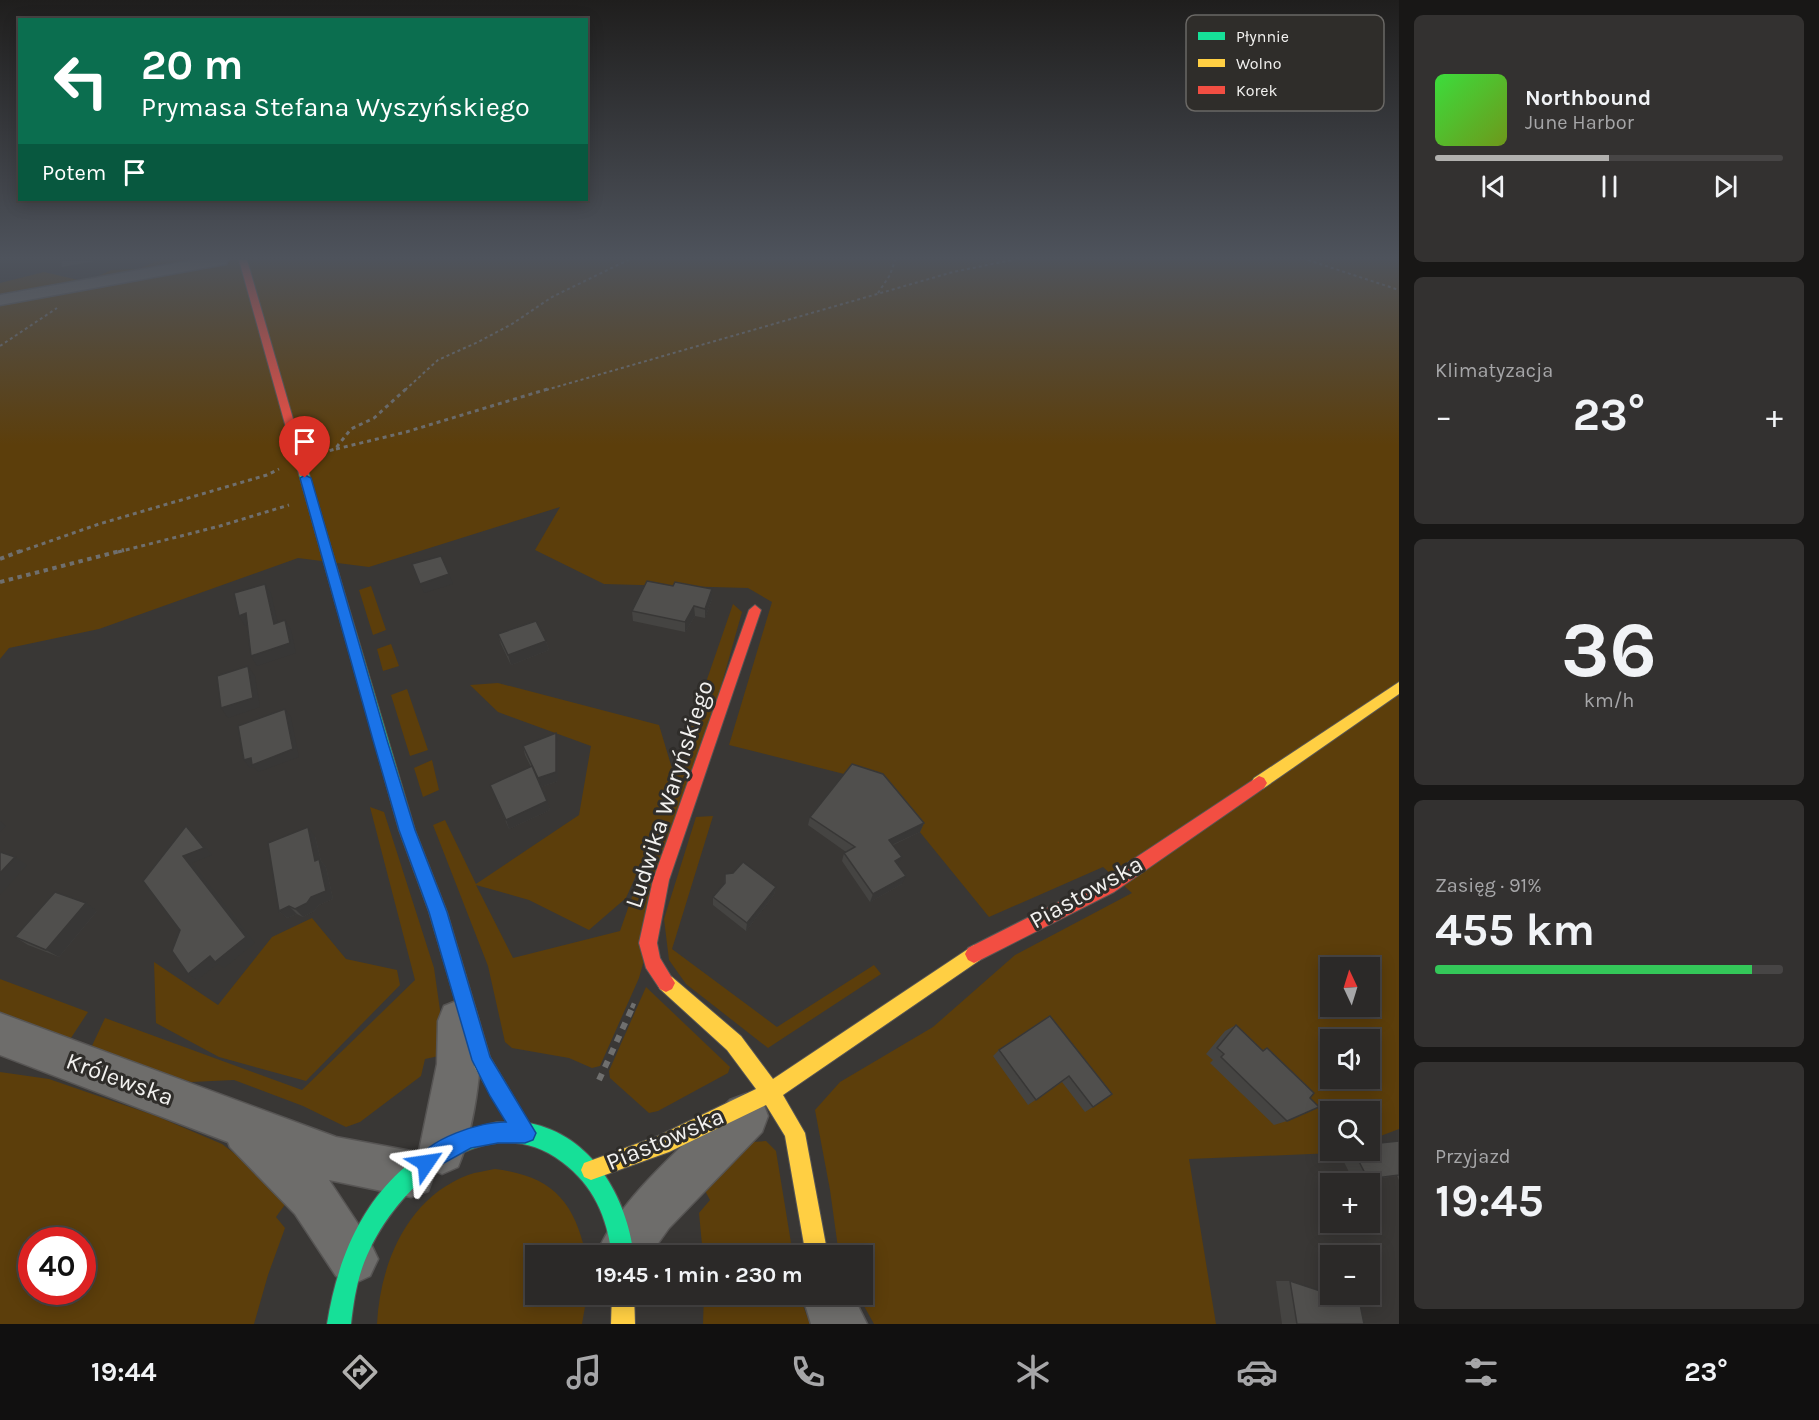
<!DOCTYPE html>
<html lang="pl">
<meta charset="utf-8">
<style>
:root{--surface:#2b2928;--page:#333130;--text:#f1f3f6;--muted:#a6a6a8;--line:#474545;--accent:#b1b0ae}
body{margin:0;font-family:Karla,sans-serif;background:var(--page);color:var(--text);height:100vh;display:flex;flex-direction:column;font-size:22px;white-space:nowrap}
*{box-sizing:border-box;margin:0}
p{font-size:20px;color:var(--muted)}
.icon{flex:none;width:33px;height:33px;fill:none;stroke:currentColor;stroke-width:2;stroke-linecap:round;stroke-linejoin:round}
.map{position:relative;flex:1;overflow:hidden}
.side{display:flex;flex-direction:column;gap:15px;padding:15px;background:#181716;width:420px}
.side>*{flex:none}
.hud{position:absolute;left:18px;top:18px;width:570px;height:183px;border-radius:0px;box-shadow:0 3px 15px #0003,0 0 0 2px var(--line);background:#0b6e4f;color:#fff;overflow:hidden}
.needle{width:39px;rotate:356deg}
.tools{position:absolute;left:1320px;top:957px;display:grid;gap:12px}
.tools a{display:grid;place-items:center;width:60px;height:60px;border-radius:0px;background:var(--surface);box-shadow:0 3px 15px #0003,0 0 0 2px var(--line);font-size:30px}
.speed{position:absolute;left:18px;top:1227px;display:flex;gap:12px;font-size:30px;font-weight:700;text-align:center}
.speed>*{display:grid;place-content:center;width:78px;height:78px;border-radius:50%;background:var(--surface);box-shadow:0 3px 15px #0003,0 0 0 2px var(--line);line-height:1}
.speed .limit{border:9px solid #d22;background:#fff;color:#111}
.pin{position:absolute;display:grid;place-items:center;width:51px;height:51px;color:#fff;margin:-62px -26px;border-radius:50% 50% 50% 0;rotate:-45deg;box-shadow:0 0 6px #0007}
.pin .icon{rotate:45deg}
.me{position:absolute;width:66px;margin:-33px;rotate:58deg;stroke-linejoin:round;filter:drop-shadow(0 0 4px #0008)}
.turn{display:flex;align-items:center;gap:21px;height:126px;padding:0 24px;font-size:27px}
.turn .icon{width:78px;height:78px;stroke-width:2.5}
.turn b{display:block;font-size:42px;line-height:51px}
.then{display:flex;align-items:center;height:57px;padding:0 24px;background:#0003;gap:12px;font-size:22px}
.big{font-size:45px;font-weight:700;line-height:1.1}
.side .card{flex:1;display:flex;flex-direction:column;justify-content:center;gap:9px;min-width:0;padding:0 21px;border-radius:9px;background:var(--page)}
.side .dial{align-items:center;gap:0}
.dial b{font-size:78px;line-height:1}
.song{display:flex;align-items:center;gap:18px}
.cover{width:72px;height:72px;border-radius:9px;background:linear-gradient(135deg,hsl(120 70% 55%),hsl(80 70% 35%))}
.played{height:6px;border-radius:3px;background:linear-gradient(90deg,var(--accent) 50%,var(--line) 50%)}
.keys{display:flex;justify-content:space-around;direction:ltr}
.heat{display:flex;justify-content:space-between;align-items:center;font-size:33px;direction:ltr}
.charge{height:9px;border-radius:4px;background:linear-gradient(90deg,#34c759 91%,var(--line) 0)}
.trip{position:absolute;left:525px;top:1245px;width:348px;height:60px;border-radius:0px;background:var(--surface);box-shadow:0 3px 15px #0003,0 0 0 2px var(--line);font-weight:700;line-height:60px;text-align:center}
.tab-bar{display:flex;height:96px;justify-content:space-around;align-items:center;background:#111010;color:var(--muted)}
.tab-bar .icon{width:42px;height:42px}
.tab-bar .active{color:var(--accent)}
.tab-bar b{font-size:27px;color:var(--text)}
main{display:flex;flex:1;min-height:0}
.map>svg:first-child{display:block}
.green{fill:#5c3e0b;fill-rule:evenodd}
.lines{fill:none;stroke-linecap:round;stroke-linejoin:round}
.street-casing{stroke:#575554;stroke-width:3}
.fast-casing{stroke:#575554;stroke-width:2}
.slow-casing{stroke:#575554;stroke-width:2}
.jam-casing{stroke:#575554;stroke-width:2}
.path-far4{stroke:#6f6f6e;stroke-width:2;stroke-dasharray:3 3;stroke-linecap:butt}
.path-far3{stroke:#6f6f6e;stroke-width:3;stroke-dasharray:4 4;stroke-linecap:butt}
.path-far2{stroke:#6f6f6e;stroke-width:4;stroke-dasharray:4.5 4.5;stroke-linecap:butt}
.path-far1{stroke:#6f6f6e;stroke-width:4.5;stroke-dasharray:5 5;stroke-linecap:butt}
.path{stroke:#6f6f6e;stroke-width:6;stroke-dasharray:7 7;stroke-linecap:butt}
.street{fill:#6e6d6b;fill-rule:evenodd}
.fast{fill:#16e098;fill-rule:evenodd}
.slow{fill:#ffcf43;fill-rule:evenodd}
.jam{fill:#f24e42;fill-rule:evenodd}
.wall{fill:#454442}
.shaded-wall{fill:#383736}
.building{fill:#504f4d;stroke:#383736;stroke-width:1.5}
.route{fill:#1a73e8;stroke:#114b97;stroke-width:1.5}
.labels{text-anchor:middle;stroke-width:6;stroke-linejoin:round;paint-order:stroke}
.near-street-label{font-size:24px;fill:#f2f1ef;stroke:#2f2d2a}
.key{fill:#2f2d2a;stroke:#6a6865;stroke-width:1.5}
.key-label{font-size:16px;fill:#f2f1ef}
</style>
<main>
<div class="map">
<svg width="1399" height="1324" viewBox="0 0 1399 1324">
<rect width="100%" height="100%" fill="#393735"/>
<g class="green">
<path d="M160 260H1399V1129L1370 1140V1112H1330V1150L1341 1151 1334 1153 1189 1159 1216 1324H874L858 1295 862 1294V1256L839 1255 830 1190 815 1110 840 1082 933 1027 1015 955 1132 893 1103 867 989 917 880 783 729 745 772 602 748 588 604 584 535 550 560 507 369 567 298 558 99 629 9 648 0 659V283L44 272 87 282 111 270 138 269ZM1330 968H1370V1006H1330ZM1330 1040H1370V1078H1330Z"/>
<path d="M371 586 386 630 373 635 359 590Z"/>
<path d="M733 604 742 612 639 978 600 1066 592 1068 569 1058 512 1048 505 1042 488 966 433 825 445 820 476 884 579 815 591 746 498 712 470 685 498 683 659 725 674 775ZM653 837 620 931 513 958 476 885 529 900 589 930 626 898Z"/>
<path d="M391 644 399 666 383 671 377 649Z"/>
<path d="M407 689 428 750 410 756 391 695Z"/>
<path d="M432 760 439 790 423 797 414 768Z"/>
<path d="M370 807 384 812 434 968 440 1010 439 1056 425 1059 421 1076 360 1122 346 1127 303 1106 234 1080 191 1082 90 1050 105 1018 302 1090 415 980Z"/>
<path d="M713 816 672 949 777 1027 874 965 881 974 768 1048 686 984 669 960 664 919 696 817Z"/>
<path d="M312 918 346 959 397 970 400 985 306 1081 219 1057 156 1023 154 962 218 1005 272 937Z"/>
<path d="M0 979 88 1012 67 1044 0 1017Z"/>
<path d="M646 987 730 1067 728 1073 658 1111 649 1113 610 1078 609 1071Z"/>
<path d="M0 1072 49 1079 156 1116 222 1144 276 1185 289 1199 276 1217 285 1228 268 1275 254 1324H0ZM32 1240H82V1292H32Z"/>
<path d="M766 1141 776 1151 793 1255H703L699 1213 710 1200 702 1185 753 1142Z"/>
<path d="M495 1169C551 1176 574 1200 586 1255L536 1256V1294L587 1295 582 1324H377C380 1264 407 1198 468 1175 476 1172 486 1171 495 1169Z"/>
<path d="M704 1294 799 1295 810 1324H703Z"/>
</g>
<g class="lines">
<g class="street-casing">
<g id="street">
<path d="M195 260H228L226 264 220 265 0 305V295Z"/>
<path d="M459 1000 474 1006C489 1044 474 1129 458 1167L442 1174 433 1170 434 1174 428 1191 411 1197 329 1180 370 1242 378 1259 370 1276 353 1284 336 1276 295 1214 230 1147 228 1142 0 1055V1013L336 1137 411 1151 421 1155 419 1151 437 1064 438 1021 444 1006Z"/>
<path d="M746 1094 762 1100 768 1116 762 1132 669 1228 649 1256H600L598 1251C622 1195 687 1143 730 1100Z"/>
<path d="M802 1294H852L867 1324H811Z"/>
</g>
</g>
<g class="fast-casing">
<g id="fast">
<path d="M304 471 309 474 415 830 447 912 466 976 463 982 457 985 451 982 448 976 429 912 399 830 299 474Z"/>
<path d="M497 1122C507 1122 519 1121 529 1123 592 1135 627 1197 634 1256H612C607 1217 594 1186 562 1162 488 1106 402 1182 370 1249 358 1273 354 1298 351 1324H327C343 1223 393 1146 497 1122Z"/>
</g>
</g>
<g class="slow-casing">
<g id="slow">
<path d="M1399 682V694L1264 788 1259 790 1254 788 1251 783 1254 778Z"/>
<path d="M974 945 980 948 983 954 980 960 783 1095 805 1133 828 1256H806L785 1136 766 1105 669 1152 591 1180 584 1177 581 1170 584 1163 658 1136 756 1089 727 1050 660 989 657 983 660 977 666 974 672 977 741 1036 773 1079Z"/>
<path d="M457 967 463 970 466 976 490 1057 535 1133 532 1140 525 1143 518 1140 475 1068 448 976 451 970Z"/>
<path d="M612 1294H634L635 1324H611Z"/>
</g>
</g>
<g class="jam-casing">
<g id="jam">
<path d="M239 260H247L309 474 308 476H300L299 474Z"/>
<path d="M755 605 761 610 669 880 657 943 660 958 675 983 672 989 666 992 660 989 646 968 639 943 653 880 749 610Z"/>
<path d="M1259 776 1264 778 1267 783 1264 788 1114 892 980 960 974 963 968 960 965 954 968 948 1102 880Z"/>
</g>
</g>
<g class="path-far4">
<path d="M1308 260 1399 290"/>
<path d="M878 293 890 275 895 260"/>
<path d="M0 346 57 308"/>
<path d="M405 390 438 360 478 342 512 324 552 297 628 260"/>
<path d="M546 390 953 272 1012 260"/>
</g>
<g class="path-far3">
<path d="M336 449 406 432 551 388"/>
<path d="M322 453 335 449 351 429 374 418 407 388"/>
<path d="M19 552 99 524 267 475 279 469"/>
<path d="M118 552 220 526 289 505"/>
</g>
<g class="path-far2">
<path d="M0 559 23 550"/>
<path d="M0 582 124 550"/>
</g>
<path class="path-far1" d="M632 1008 635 1001"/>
<path class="path" d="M599 1080 633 1006"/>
<use href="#street" class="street"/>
<use href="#fast" class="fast"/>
<use href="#slow" class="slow"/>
<use href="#jam" class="jam"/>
</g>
<g class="wall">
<path d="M673 586 712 589V599L705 618 695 616 685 632 633 621 632 611Z"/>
<path d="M498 634 546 641 549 650 511 665 501 644Z"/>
<path d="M558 742V781L541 787 550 810 509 829 490 785 531 767 525 755 523 746Z"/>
<path d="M810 817 924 823 920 832 893 845 902 884 870 902 842 861 844 853 846 852 808 825Z"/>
<path d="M315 836 321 861 326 867 333 899 319 905 314 911 303 917 297 914 287 918 279 911Z"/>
<path d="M725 874 776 887 774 895 746 931 713 905V897L724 884Z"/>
<path d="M97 911 59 957 28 945 15 937Z"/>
<path d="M1050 1016 1093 1107 1085 1112 1062 1082 1028 1105 993 1056 999 1050Z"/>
<path d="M1236 1025 1262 1050 1267 1048 1287 1121 1274 1125 1210 1063 1213 1060 1206 1054 1225 1031Z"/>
<path d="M1399 1141V1180L1397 1176 1354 1182 1338 1150H1370Z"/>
<path d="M1276 1281H1290L1364 1324H1282Z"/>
</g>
<g class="shaded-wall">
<path d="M105 260H137L64 273 61 268Z"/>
<path d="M449 574 453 584 424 593 420 584Z"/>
<path d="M265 584 271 593 280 633 274 624Z"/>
<path d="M712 589V599L705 618V609Z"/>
<path d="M694 606 695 616 685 632V622Z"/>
<path d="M246 613 252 623 245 626 239 616Z"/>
<path d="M285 620 291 630 296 653 257 666 251 656Z"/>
<path d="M546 641 549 650 511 665 508 655Z"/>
<path d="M248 666 255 676 260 707 228 718 221 708Z"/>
<path d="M285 709 291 717 299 757 258 772 254 767 250 768 244 760Z"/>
<path d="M556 733 558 742V781L541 787 538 778Z"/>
<path d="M547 801 550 810 509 829 506 820Z"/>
<path d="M0 821 6 826 0 832Z"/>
<path d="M924 823 920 832 885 848 889 840Z"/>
<path d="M186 826 195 834 212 855 192 863 255 943 224 968 218 964 197 980 188 974 183 856Z"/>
<path d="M308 827 315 836 321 861 326 867 333 899 319 905 314 911 303 917 295 909 315 861Z"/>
<path d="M15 857 27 865 0 895V873Z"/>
<path d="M902 857 898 865 895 861Z"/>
<path d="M906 876 902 884 870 902 873 894Z"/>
<path d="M776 887 774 895 746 931 747 923Z"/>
<path d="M86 903 97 911 59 957 46 950Z"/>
<path d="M289 906 297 914 287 918 279 911Z"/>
</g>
<g class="building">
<path d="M58 260H105L61 268V260L58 261Z"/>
<path d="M441 556 449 574 420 584 412 564Z"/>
<path d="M647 581 673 586 675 582 712 589 705 609 694 606 685 622 632 611Z"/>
<path d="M265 584 274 624 285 620 290 643 251 656 246 613 239 616 234 593Z"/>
<path d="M536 621 546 641 508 655 498 634Z"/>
<path d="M248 666 253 698 221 708 217 676Z"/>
<path d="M285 709 293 749 252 765 251 758 244 760 238 726Z"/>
<path d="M556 733V772L538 778 523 746Z"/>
<path d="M852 764 883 774 924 823 889 840 902 857 895 861 906 876 873 894 844 853 855 847 810 817Z"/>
<path d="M532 766 547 801 506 820 490 785Z"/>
<path d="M186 826 204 848 183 856 246 937 215 962 210 956 188 974 172 951 180 930 143 881Z"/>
<path d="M308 827 315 861 319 859 326 891 311 897 307 903 295 909 289 906 279 911 268 843Z"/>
<path d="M0 852 15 857 0 873Z"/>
<path d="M743 862 776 887 747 923 713 897 725 883V874L733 873Z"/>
<path d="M55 892 86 903 46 950 15 937Z"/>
<path d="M1050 1016 1112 1094 1093 1107 1069 1076 1036 1100 999 1050Z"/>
<path d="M1236 1025 1263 1051 1267 1048 1314 1093 1310 1098 1319 1107 1287 1121 1221 1057 1224 1054 1217 1048Z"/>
<path d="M1399 1141V1175L1368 1179 1353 1150H1370V1144Z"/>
<path d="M1290 1281 1360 1304 1364 1324H1297Z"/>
</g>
<linearGradient id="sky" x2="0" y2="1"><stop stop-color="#1f1e1d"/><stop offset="0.58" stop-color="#4e535c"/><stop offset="1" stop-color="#4e535c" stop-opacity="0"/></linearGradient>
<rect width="1399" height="445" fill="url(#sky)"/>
<path class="route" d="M305 475 311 478 387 740 415 830 447 912 490 1057 536 1133 533 1140 525 1143H498L471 1148 426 1173 419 1170 416 1163C426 1139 482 1121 506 1122L490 1096 472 1060 429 912 399 830 373 740 300 478Z"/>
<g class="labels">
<g class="near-street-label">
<text transform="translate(669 794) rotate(-72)" y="8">Ludwika Waryńskiego</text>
<text transform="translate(1086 892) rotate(-29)" y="8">Piastowska</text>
<text transform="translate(120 1079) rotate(20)" y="8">Królewska</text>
<text transform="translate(665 1139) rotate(-23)" y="8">Piastowska</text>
</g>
</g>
<rect x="1186" y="15" width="198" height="96" rx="9" class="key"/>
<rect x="1198" y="32" width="27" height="8" fill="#16e098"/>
<rect x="1198" y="59" width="27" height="8" fill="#ffcf43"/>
<rect x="1198" y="86" width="27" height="8" fill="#f24e42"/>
<g class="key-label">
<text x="1236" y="42">Płynnie</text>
<text x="1236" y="69">Wolno</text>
<text x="1236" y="96">Korek</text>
</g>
</svg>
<div class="tools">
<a><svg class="needle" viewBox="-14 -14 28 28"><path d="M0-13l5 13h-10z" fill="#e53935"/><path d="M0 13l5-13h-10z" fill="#a6a6a8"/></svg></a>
<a><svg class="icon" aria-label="sound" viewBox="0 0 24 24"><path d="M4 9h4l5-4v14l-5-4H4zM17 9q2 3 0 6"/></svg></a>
<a><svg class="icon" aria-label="search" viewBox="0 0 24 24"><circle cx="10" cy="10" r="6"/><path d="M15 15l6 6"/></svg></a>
<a>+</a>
<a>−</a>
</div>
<div class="speed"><div class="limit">40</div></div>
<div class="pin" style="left:305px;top:478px;background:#d93025"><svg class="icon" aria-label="arrive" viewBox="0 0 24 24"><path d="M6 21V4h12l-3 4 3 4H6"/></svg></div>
<svg class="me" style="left:426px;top:1163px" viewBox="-20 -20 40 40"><path d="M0-17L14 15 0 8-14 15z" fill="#1a73e8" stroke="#fff" stroke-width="4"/></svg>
<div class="trip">19:45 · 1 min · 230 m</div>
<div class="hud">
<div class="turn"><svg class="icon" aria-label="left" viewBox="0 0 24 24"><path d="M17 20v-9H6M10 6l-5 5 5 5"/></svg><div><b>20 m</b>Prymasa Stefana Wyszyńskiego</div></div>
<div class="then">Potem<svg class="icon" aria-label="arrive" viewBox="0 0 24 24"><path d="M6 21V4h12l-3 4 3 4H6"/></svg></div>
</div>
</div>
<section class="side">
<div class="card">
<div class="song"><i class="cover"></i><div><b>Northbound</b><p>June Harbor</p></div></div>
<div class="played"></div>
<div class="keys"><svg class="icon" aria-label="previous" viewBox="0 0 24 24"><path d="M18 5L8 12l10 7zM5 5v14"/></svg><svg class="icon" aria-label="pause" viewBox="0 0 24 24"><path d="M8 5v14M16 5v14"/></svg><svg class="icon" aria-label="next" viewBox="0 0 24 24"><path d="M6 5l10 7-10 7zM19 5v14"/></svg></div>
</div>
<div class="card"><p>Klimatyzacja</p>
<div class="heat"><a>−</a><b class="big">23°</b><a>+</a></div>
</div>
<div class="card dial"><b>36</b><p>km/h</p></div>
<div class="card"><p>Zasięg · 91%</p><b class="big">455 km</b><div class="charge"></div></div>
<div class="card"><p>Przyjazd</p><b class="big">19:45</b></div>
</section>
</main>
<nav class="tab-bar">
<b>19:44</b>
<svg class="icon active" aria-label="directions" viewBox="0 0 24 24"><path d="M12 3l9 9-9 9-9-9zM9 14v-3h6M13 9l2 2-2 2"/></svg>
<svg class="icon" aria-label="music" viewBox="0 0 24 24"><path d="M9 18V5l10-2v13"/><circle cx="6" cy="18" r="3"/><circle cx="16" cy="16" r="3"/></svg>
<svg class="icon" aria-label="phone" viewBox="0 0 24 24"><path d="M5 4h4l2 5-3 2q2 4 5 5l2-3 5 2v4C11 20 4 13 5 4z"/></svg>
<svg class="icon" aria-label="climate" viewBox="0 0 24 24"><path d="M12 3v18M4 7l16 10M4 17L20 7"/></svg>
<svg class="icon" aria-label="car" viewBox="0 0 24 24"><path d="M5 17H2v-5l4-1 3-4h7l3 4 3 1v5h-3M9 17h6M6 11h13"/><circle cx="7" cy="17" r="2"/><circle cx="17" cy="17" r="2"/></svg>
<svg class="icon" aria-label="filters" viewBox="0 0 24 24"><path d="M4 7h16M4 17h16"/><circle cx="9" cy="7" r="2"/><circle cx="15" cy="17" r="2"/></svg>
<b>23°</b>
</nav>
